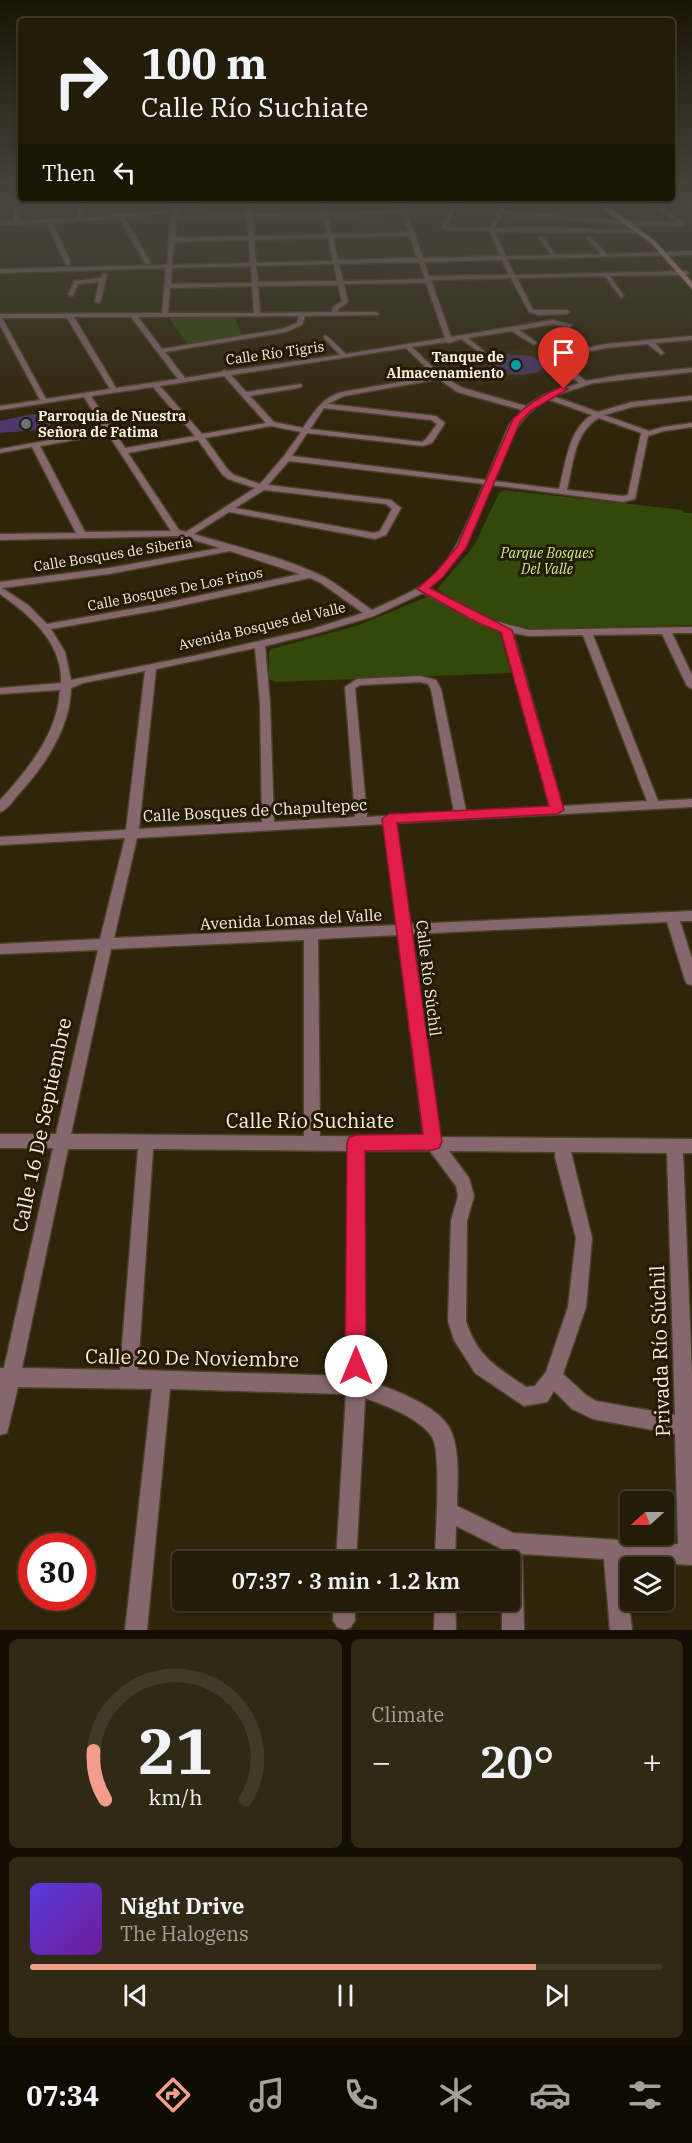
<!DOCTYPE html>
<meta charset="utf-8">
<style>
:root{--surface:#231c08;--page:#2f2916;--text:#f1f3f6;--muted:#a3a19c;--line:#403a29;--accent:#f49e89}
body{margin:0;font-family:"IBM Plex Serif",serif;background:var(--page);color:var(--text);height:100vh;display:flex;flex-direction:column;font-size:22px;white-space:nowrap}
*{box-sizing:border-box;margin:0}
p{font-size:20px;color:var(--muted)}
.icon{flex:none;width:33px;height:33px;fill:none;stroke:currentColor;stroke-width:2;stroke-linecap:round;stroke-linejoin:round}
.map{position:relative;height:1630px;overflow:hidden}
.sheet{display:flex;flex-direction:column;gap:9px;padding:9px;background:#130f04;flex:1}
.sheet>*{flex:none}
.top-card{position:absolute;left:18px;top:18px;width:657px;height:183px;border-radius:6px;box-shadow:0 2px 4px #0004,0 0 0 2px var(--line);background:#231c08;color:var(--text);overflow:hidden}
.needle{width:39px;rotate:249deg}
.buttons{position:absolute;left:620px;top:1491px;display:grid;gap:12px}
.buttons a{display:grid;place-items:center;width:54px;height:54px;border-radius:6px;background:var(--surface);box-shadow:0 2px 4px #0004,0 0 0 2px var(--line);font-size:30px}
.speed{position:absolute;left:18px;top:1533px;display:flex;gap:12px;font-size:30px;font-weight:700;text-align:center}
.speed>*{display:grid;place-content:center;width:78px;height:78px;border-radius:50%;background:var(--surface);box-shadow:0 2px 4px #0004,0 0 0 2px var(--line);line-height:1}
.speed .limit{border:9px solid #d22;background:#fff;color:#111}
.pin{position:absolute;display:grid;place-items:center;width:51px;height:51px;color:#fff;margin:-62px -26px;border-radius:50% 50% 50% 0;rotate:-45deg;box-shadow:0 0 6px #0007}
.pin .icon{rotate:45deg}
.me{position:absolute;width:66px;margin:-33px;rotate:0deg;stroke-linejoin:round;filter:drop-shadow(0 0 4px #0008)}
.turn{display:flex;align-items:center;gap:21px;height:126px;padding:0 24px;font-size:27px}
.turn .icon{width:78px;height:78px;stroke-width:2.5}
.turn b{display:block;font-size:42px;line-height:51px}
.then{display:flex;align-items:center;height:57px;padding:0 24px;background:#0003;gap:12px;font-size:22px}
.big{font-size:45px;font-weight:600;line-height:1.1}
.sheet .widget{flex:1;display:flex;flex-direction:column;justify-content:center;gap:9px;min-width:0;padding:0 21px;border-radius:9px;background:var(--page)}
.sheet .dial{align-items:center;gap:0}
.dial svg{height:156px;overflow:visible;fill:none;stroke:var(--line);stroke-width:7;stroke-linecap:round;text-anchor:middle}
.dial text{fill:var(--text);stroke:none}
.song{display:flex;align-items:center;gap:18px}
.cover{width:72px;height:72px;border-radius:9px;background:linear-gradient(135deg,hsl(250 70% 55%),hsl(280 70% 35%))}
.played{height:6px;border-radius:3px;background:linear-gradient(90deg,var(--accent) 80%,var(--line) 80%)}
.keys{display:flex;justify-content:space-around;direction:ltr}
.heat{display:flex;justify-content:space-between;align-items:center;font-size:33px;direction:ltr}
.sheet .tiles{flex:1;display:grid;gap:9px;grid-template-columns:1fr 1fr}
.widget:last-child{grid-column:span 2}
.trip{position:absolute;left:172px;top:1551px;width:348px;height:60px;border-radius:6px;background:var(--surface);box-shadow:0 2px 4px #0004,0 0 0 2px var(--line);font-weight:600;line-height:60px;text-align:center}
.dock{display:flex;height:96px;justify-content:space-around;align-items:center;background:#0e0b03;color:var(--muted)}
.dock .icon{width:42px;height:42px}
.dock .on{color:var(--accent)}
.dock b{font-size:27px;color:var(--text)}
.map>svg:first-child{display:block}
.built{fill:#392c08}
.green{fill:#33490b}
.building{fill:#4d366d}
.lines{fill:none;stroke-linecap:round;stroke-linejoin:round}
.minor-casing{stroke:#4b4128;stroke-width:3}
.major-casing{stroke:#4b4128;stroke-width:3}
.minor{fill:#87676e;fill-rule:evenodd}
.major{fill:#e9a7b5;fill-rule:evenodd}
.route{fill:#e11d48;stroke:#92132f;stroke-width:1.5}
.culture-dot{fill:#0f9aa8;stroke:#251b02;stroke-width:2}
.worship-dot{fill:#6b7280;stroke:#251b02;stroke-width:2}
.labels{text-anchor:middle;stroke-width:6;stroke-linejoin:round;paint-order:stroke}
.far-street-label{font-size:14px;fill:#f6efe0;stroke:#251b02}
.far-poi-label{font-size:14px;font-weight:bold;fill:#f6efe0;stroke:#251b02;text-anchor:end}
.far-park-label{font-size:14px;font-style:italic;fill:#c9f096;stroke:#251b02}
.street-label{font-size:16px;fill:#f6efe0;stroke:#251b02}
.near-street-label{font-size:20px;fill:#f6efe0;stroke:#251b02}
</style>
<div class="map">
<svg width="692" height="1630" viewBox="0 0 692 1630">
<rect width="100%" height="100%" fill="#2f250a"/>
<path class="built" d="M529 347 546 357 545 362 558 370 481 385 466 375 447 377 445 375 459 372 450 361Z"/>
<g class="green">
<path d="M235 316 242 337 189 345 168 317Z"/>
<path d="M504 490 683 510 684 513H692V625L532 629C496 623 466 609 437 589L474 546 499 493Z"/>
<path d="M431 595 499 629 511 673 276 682 269 679V652L271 649 359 625Z"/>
</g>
<g class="building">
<path d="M505 354 532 356 543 362 544 366 538 372 521 375 502 374 490 368 488 361Z"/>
<path d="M32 414 54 417 51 425 38 430 0 433V421Z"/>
</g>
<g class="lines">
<g class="minor-casing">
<g id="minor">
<path d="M16 205H21L19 221 77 218 79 205H84L83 218 166 211 169 213 124 217 151 263 148 265 145 263 119 218 52 223 71 263 68 265 65 263 47 223 0 225V221H14Z"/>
<path d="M172 205H177V207L196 205 177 210V216L247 215V205H252V214L322 213 321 205H326L327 212 401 211 399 206 404 205 423 258 500 256 490 231 441 229 452 205H457L446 227 490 228 501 205 506 206 503 211 627 221 677 222 653 205H659L686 224 683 226 627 225 502 214 495 228 544 227 643 231 640 233 495 232 506 256 551 255 539 238 542 236 556 255 601 254 586 238 589 236 607 254 692 251V255L507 259 515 275 687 271 690 273 687 275 610 276 624 296 621 298 605 276 517 278 533 310H567L570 312 567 314 538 315 529 312 511 278 431 280 451 337 553 320 572 325 569 327 553 324 519 330 536 342 537 343 534 345 512 331 468 338 484 351V353L482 354 461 339 449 343 446 342 412 347 442 376 463 388 526 406 544 395 579 383 553 363 548 357 549 356 606 344 692 336V340L655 343 664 353 661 355 648 344 606 348 555 358 586 381 620 375 692 368V372L594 383 553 396 598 412 632 402 692 396V400L632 407 604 415 649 431 663 427 692 423V427L664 431 648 436 635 499 623 502 492 485 465 548 429 588 491 620 529 630 692 627V633H672L692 675V689L687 686 662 634 593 635 658 801 692 799V807L396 823 410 924 692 911V921H680L692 959V985L687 984 685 980 667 922 411 934 440 1137 692 1139V1153H683L692 1374V1565L624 1561 632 1630H610L604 1559 522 1554 524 1630H502V1600H510V1562H502V1549L456 1526 455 1562H435C435 1539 442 1452 432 1437 420 1418 385 1405 365 1398L356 1562H336L346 1394 170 1389 147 1630H125L152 1389 18 1387 7 1433 0 1435V1368H4L53 1148H0V1134H56L98 950 0 954V944L100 939 125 838 0 845V837L126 830 145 671 83 683 71 688C70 729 44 767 17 796 12 802 7 810 0 812V800C28 770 58 733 60 690L0 694V688L61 683C63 643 30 615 0 594V582L109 568 220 548 180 536 0 540V534L76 533 32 447 0 453V449L105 430 84 397 0 410V406L40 400 0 325V314L162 313 166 268 0 273V269L167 265ZM402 214 409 232 332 234 328 216ZM323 216 327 234 254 236 253 217ZM247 218 249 236 175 238 176 219ZM410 236 417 258 338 260 333 238ZM328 238 333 261 256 263 254 240ZM249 240 250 263 172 265 174 242ZM502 260 509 275 429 276 424 262ZM419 262 425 279 343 281 339 264ZM334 264 337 281 258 282 256 266ZM251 266 252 283 171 284 172 268ZM426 283 445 338 346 354 326 335 324 336V338L340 355 227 371 224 370 221 372 185 378 165 352 286 332 302 325 305 316 378 315V313L376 312H338V309L348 302 344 284ZM338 285 342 301 333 307 332 312 260 313 258 286ZM252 286 254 313H168L170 288ZM299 316 297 323 282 329 162 349 138 317ZM74 317H131L178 379 116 388ZM2 318H67L110 389 46 399ZM406 348 435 376 342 392C322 398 314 412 303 428L274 422 250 396 298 388 302 386 301 384 246 392 231 375ZM224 376 266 423 202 434 160 386ZM439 379 457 392 522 410 509 425 486 480 292 456 307 433 423 446 432 443 445 423 436 416 328 404 344 396ZM153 387 195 436 125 448 91 396ZM547 399 592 415C568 429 566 464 559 489L494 481C509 443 512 422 547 399ZM324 408 431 420 437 424 426 439 422 442 310 429ZM599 418 641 433 628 495 623 496 567 490C573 465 574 432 599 418ZM271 426 301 432 284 456 260 484 234 475 228 470 205 438ZM108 434 171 531 85 532 40 446ZM198 440 222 474 228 479 255 488 186 532 179 530 128 453ZM289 461 484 484C468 520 453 567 418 588 403 596 387 603 372 610 357 600 342 587 326 578 288 558 236 547 194 534L229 512 375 539 386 535 401 508 391 500 268 485ZM264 490 386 504 392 509 380 531 374 533 235 508ZM230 551 300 574 165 603 47 624 28 605 2 588 109 574ZM310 578 321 583 363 613 312 629 198 655 71 680 65 652 51 629 165 609ZM423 593 471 619 502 630 550 807 466 811 441 689 436 680 420 676 357 679 345 687 355 817 274 822 270 703 265 646 318 633 374 616ZM513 633 529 636 583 635 647 801 562 806ZM255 648 260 703 262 822 139 829 156 669ZM420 682 428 684 431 689 454 812 367 817 355 688 360 685ZM384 824 397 925 114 938 137 838ZM398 935 424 1137 320 1136 318 939ZM304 940V1136L71 1134 111 949ZM68 1149H138L120 1370 22 1368ZM153 1149 348 1151 347 1376 138 1370ZM364 1151H430L456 1186 458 1196 451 1221 448 1321 454 1340 475 1373 524 1406 547 1402 554 1391 572 1409 593 1419 675 1434 678 1544 513 1533 457 1506C457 1482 461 1449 449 1427 435 1404 390 1388 365 1380ZM449 1151 555 1152V1157L576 1238 568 1307 546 1372 535 1386 526 1387C497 1367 477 1357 466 1321L467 1221 474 1196 469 1178ZM571 1152 667 1153 675 1415 596 1401 586 1395 563 1374 586 1307 592 1238Z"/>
<path d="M104 273 107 275 100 303 95 302 99 282 78 284 73 296 68 295 74 281 100 278Z"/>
<path d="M334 1600H354L355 1620 351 1627 345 1630 337 1627 333 1620Z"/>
<path d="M435 1600H455L456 1630H434Z"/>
</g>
</g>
<g class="major-casing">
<path id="major" d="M598 205H606L655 241 692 282V289L651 243Z"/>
</g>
<use href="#minor" class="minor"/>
<use href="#major" class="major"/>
</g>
<linearGradient id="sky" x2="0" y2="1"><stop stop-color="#1a1406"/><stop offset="0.47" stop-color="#47463e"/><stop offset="1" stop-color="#47463e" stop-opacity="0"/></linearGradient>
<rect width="692" height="434" fill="url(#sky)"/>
<path class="route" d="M561 387 568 389 530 411 520 422 466 548 443 577 430 588 512 630 564 810 557 814 397 823 442 1142 439 1148 433 1150 365 1151 366 1366 363 1373 356 1376 348 1373 345 1366 347 1143 349 1137 356 1135 423 1134 382 819 389 814 549 806 501 632 478 623 417 589 436 572 457 547 513 419C527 404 542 395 561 387Z"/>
<circle class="culture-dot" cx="516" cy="365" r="6"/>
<circle class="worship-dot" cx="26" cy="424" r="6"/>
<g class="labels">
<g class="far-street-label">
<text transform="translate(275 353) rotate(-8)" y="5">Calle Río Tigris</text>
<text transform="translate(113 554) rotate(-9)" y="5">Calle Bosques de Siberia</text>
<text transform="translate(175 589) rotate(-11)" y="5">Calle Bosques De Los Pinos</text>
<text transform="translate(262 626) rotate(-13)" y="5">Avenida Bosques del Valle</text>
</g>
<g class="far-poi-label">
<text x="504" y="362">Tanque de<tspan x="504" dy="16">Almacenamiento</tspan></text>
<text x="38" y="421" text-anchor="start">Parroquia de Nuestra<tspan x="38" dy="16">Señora de Fatima</tspan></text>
</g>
<g class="far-park-label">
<text x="547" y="558">Parque Bosques<tspan x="547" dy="16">Del Valle</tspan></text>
</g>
<g class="street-label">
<text transform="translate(255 810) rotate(-3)" y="6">Calle Bosques de Chapultepec</text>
<text transform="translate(291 919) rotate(-3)" y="6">Avenida Lomas del Valle</text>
<text transform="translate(429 978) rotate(83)" y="6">Calle Río Súchil</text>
</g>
<g class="near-street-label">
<text x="310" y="1128">Calle Río Suchiate</text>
<text transform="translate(42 1125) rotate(-78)" y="7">Calle 16 De Septiembre</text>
<text transform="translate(660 1351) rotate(-92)" y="7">Privada Río Súchil</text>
<text transform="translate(192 1358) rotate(1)" y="7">Calle 20 De Noviembre</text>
</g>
</g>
</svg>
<div class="buttons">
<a><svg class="needle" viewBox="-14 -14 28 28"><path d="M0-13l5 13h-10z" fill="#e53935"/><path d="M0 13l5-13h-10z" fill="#a3a19c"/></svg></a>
<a><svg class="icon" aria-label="layers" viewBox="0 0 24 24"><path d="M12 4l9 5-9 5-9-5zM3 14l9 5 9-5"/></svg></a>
</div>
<div class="speed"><div class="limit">30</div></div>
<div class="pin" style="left:564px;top:389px;background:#d93025"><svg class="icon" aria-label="arrive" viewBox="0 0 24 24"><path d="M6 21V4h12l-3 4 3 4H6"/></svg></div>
<svg class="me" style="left:356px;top:1366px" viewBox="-20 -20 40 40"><circle r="19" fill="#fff"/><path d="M0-13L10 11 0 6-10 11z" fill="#e11d48"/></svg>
<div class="trip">07:37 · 3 min · 1.2 km</div>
<div class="top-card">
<div class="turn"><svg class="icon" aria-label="right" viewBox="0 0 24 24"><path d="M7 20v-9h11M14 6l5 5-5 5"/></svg><div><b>100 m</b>Calle Río Suchiate</div></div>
<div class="then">Then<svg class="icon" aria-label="left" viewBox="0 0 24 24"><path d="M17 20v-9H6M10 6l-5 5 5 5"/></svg></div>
</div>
</div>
<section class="sheet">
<div class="tiles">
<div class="widget dial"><svg viewBox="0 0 100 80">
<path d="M14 69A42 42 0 1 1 86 69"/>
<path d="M14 69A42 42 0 0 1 8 44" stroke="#f49e89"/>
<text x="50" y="56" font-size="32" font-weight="700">21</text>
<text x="50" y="72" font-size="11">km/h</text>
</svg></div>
<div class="widget"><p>Climate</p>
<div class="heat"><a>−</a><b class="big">20°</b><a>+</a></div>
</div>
<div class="widget">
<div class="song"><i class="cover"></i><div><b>Night Drive</b><p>The Halogens</p></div></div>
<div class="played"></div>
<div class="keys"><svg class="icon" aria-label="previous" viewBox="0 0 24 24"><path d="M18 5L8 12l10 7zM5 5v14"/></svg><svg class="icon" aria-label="pause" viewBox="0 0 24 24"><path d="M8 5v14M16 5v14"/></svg><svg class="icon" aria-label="next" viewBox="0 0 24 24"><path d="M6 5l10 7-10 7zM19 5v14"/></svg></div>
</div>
</div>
</section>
<nav class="dock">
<b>07:34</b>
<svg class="icon on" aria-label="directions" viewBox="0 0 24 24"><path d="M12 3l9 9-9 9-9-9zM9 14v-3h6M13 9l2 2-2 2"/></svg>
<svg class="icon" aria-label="music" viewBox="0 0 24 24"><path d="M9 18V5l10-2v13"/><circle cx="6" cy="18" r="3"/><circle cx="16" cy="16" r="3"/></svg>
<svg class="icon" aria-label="phone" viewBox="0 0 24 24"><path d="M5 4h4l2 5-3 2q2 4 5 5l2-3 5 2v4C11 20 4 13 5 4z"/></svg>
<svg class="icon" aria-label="climate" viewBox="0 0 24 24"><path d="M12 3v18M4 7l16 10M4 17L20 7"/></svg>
<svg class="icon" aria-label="car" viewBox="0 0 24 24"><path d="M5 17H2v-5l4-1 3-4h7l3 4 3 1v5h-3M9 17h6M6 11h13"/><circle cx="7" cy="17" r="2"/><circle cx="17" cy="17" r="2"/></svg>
<svg class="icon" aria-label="filters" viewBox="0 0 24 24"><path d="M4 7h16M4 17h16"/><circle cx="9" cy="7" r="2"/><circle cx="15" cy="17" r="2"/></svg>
</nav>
